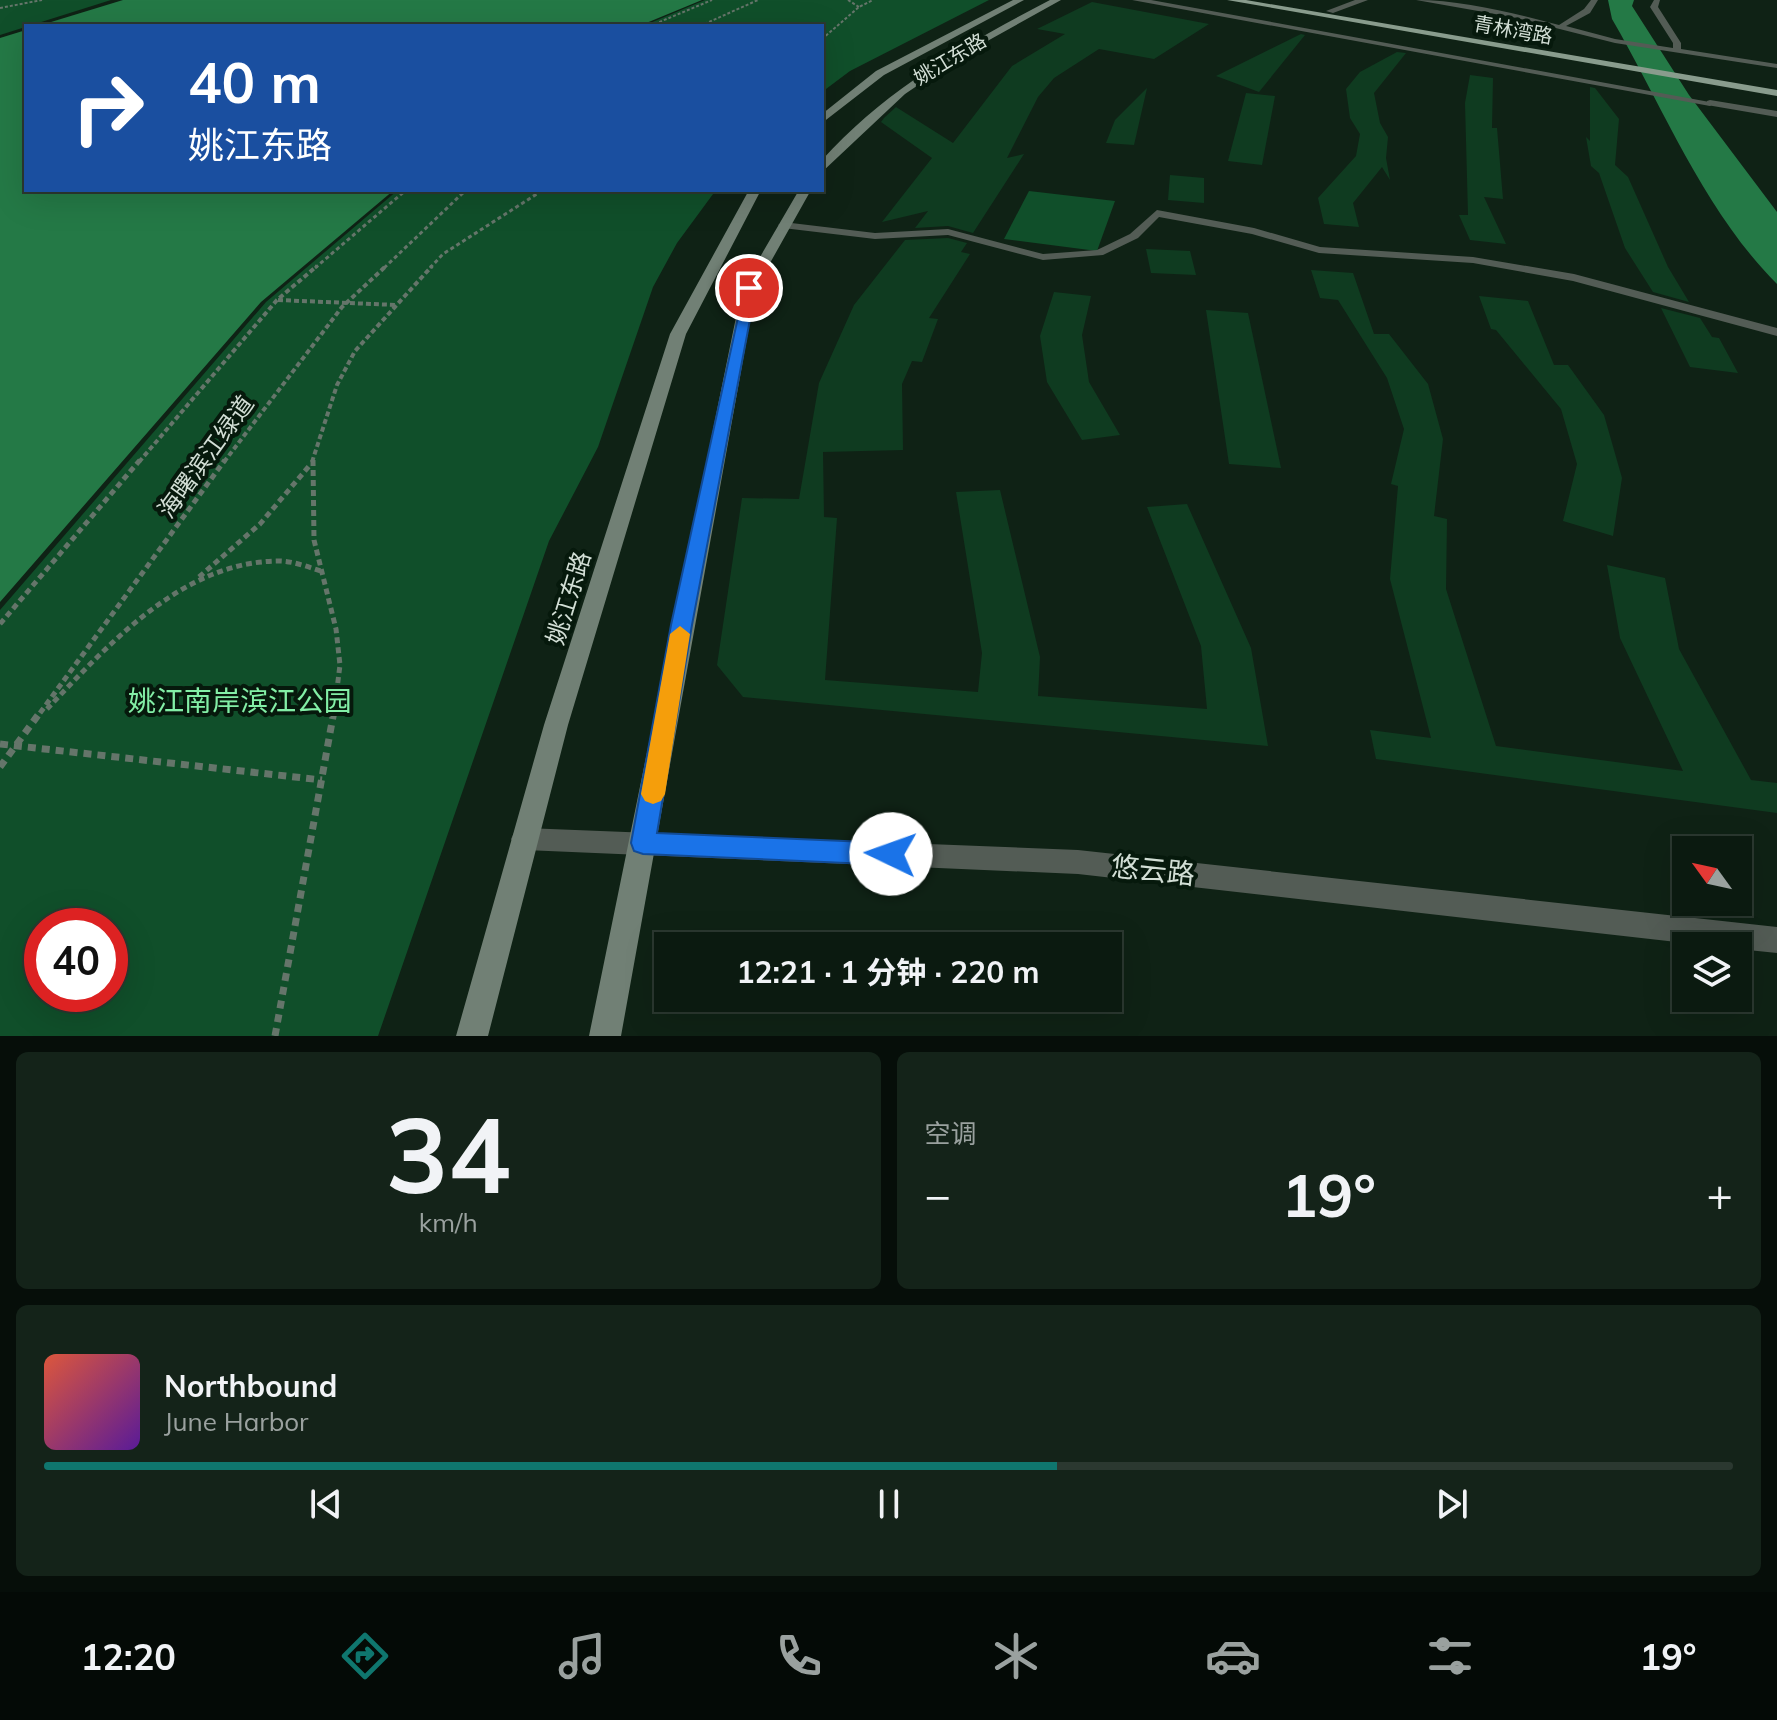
<!DOCTYPE html>
<html lang="zh">
<meta charset="utf-8">
<style>
:root{--surface:#0b1a10;--page:#142319;--text:#f1f3f6;--muted:#9aa19f;--line:#2b3830;--accent:#0f766e}
body{margin:0;font-family:Mulish,"Noto Sans SC",sans-serif;background:var(--page);color:var(--text);height:100vh;display:flex;flex-direction:column;font-size:30px;white-space:nowrap}
*{box-sizing:border-box;margin:0}
p{font-size:26px;color:var(--muted)}
.icon{flex:none;width:44px;height:44px;fill:none;stroke:currentColor;stroke-width:2;stroke-linecap:round;stroke-linejoin:round}
.map{position:relative;height:1036px;overflow:hidden}
.side{display:flex;flex-direction:column;gap:16px;padding:16px;background:#060e09;flex:1}
.side>*{flex:none}
.hud{position:absolute;left:24px;top:24px;width:800px;height:168px;border-radius:0px;box-shadow:0 8px 32px #0002,0 0 0 2px var(--line);background:#1a4fa0;color:#fff;overflow:hidden}
.needle{width:52px;rotate:303deg}
.tools{position:absolute;left:1672px;top:836px;display:grid;gap:16px}
.tools a{display:grid;place-items:center;width:80px;height:80px;border-radius:0px;background:var(--surface);box-shadow:0 8px 32px #0002,0 0 0 2px var(--line);font-size:40px}
.speed{position:absolute;left:24px;top:908px;display:flex;gap:16px;font-size:40px;font-weight:700;text-align:center}
.speed>*{display:grid;place-content:center;width:104px;height:104px;border-radius:50%;background:var(--surface);box-shadow:0 8px 32px #0002,0 0 0 2px var(--line);line-height:1}
.speed .limit{border:12px solid #d22;background:#fff;color:#111}
.pin{position:absolute;display:grid;place-items:center;width:68px;height:68px;color:#fff;margin:-34px;border:4px solid #fff;border-radius:50%;box-shadow:0 2px 8px #0007}
.me{position:absolute;width:88px;margin:-44px;rotate:273deg;stroke-linejoin:round;filter:drop-shadow(0 0 6px #0008)}
.turn{display:flex;align-items:center;gap:28px;height:168px;padding:0 32px;font-size:36px}
.turn .icon{width:104px;height:104px;stroke-width:2.5}
.turn b{display:block;font-size:56px;line-height:68px}
.big{font-size:60px;font-weight:700;line-height:1.1}
.side .card{flex:1;display:flex;flex-direction:column;justify-content:center;gap:12px;min-width:0;padding:0 28px;border-radius:12px;background:var(--page)}
.side .dial{align-items:center;gap:0}
.dial b{font-size:104px;line-height:1}
.song{display:flex;align-items:center;gap:24px}
.cover{width:96px;height:96px;border-radius:12px;background:linear-gradient(135deg,hsl(10 70% 55%),hsl(270 70% 35%))}
.played{height:8px;border-radius:4px;background:linear-gradient(90deg,var(--accent) 60%,var(--line) 60%)}
.keys{display:flex;justify-content:space-around;direction:ltr}
.heat{display:flex;justify-content:space-between;align-items:center;font-size:44px;direction:ltr}
.side .tiles{flex:1;display:grid;gap:16px;grid-template-columns:1fr 1fr}
.card:last-child{grid-column:span 2}
.trip{position:absolute;left:654px;top:932px;width:468px;height:80px;border-radius:0px;background:var(--surface);box-shadow:0 8px 32px #0002,0 0 0 2px var(--line);font-weight:700;line-height:80px;text-align:center}
.tabs{display:flex;height:128px;justify-content:space-around;align-items:center;background:#040a06;color:var(--muted)}
.tabs .icon{width:56px;height:56px}
.tabs .selected{color:var(--accent)}
.tabs b{font-size:36px;color:var(--text)}
.map>svg:first-child{display:block}
.green{fill:#104f2a;fill-rule:evenodd}
.water{fill:#247946}
.building{fill:#0f3b20}
.lines{fill:none;stroke-linecap:round;stroke-linejoin:round}
.path-far4{stroke:#65756a;stroke-width:2;stroke-dasharray:3 2;stroke-linecap:butt}
.path-far3{stroke:#65756a;stroke-width:3;stroke-dasharray:4 3;stroke-linecap:butt}
.path-far2{stroke:#65756a;stroke-width:4;stroke-dasharray:5 3;stroke-linecap:butt}
.path-far1{stroke:#65756a;stroke-width:5;stroke-dasharray:6 4;stroke-linecap:butt}
.path{stroke:#65756a;stroke-width:7;stroke-dasharray:8 6;stroke-linecap:butt}
.service{fill:#535c55;fill-rule:evenodd}
.minor{fill:#535c55;fill-rule:evenodd}
.tertiary{fill:#535c55;fill-rule:evenodd}
.secondary{fill:#718075;fill-rule:evenodd}
.primary{fill:#899c8d;fill-rule:evenodd}
.route{fill:#1a73e8;stroke:#114b97;stroke-width:2}
.slow{fill:#f59e0b}
.labels{text-anchor:middle;stroke-width:8;stroke-linejoin:round;paint-order:stroke}
.far-street-label{font-size:20px;fill:#d2ded5;stroke:#06190c}
.street-label{font-size:24px;fill:#d2ded5;stroke:#06190c}
.near-park-label{font-size:28px;fill:#83efa6;stroke:#06190c}
.near-street-label{font-size:28px;fill:#d2ded5;stroke:#06190c}
</style>
<div class="map">
<svg width="1777" height="1036" viewBox="0 0 1777 1036">
<rect width="100%" height="100%" fill="#0f2215"/>
<g class="green">
<path d="M0 0H111L0 35Z"/>
<path d="M705 0H989L850 71 822 92V26H643Z"/>
<path d="M398 190H716L677 243 653 287 598 447 549 541 378 1036H0V610L266 302ZM110 926V994H42V926Z"/>
<path d="M1029 191 1115 201 1097 251 1004 239Z"/>
</g>
<g class="water">
<path d="M123 0H702L639 26H38Z"/>
<path d="M1608 0H1634L1632 6 1689 95 1777 212V284C1704 211 1663 107 1612 19Z"/>
<path d="M26 30V190H394L261 302 0 602V38Z"/>
</g>
<g class="building">
<path d="M1092 2 1209 24 1154 59 1099 49 1054 78 1038 97 1007 158 1024 154 973 233 948 226 915 228 928 211 882 222 932 158 881 122 884 118 896 107 953 143 1012 66 1065 34 1037 29Z"/>
<path d="M1301 34 1305 35 1259 92 1216 76Z"/>
<path d="M1397 52 1406 53 1374 93 1380 123 1388 137 1386 158 1390 180 1382 167 1353 203 1359 227 1324 224 1318 198 1356 156 1360 134 1350 118 1346 89 1360 72Z"/>
<path d="M1470 75 1493 78 1492 128H1497L1503 199 1484 197 1506 244 1470 240 1459 215H1468L1465 103Z"/>
<path d="M1590 87 1595 88 1619 119 1615 165 1628 177 1668 267 1689 302 1653 292 1625 248 1599 173 1591 166 1586 137 1590 141Z"/>
<path d="M1147 88 1134 145 1106 143 1115 120Z"/>
<path d="M1246 93 1275 96 1262 165 1228 161Z"/>
<path d="M1170 175 1204 178V203L1168 200Z"/>
<path d="M948 238 967 243 961 252 970 254 929 318 938 319 922 362 912 361 902 384 903 450 823 452 824 517 837 518 825 680 978 692 982 653 956 492 1000 490 1040 657 1038 696 1207 709 1201 646 1147 507 1187 504 1251 648 1268 746 743 697 717 665 742 498 799 499 819 383 854 305 905 240Z"/>
<path d="M1146 249 1190 251 1196 275 1151 273Z"/>
<path d="M1311 270 1353 273 1374 334H1389L1428 384 1443 439 1434 516 1447 519 1446 589 1496 746 1683 771 1620 638 1607 565 1665 578 1679 649 1751 780 1777 783V813L1376 759 1370 730 1431 738 1390 579 1398 486 1391 484 1404 429 1387 378 1338 300 1320 298Z"/>
<path d="M1054 292 1091 296 1082 335 1089 382 1120 435 1082 440 1047 382 1040 336Z"/>
<path d="M1479 296 1528 301 1554 365H1568L1604 415 1622 478 1613 536 1563 521 1577 464 1561 409 1496 330 1491 329Z"/>
<path d="M1661 308 1700 318 1712 337 1719 338 1738 373 1690 367Z"/>
<path d="M1206 310 1248 313 1281 468 1229 464Z"/>
</g>
<g class="lines">
<g class="path-far4">
<path d="M848 0 859 7"/>
<path d="M0 8 42 0"/>
<path d="M650 26 712 0"/>
<path d="M700 26 758 0"/>
<path d="M822 39 859 7 873 0"/>
</g>
<g class="path-far3">
<path d="M315 268 406 190"/>
<path d="M384 268 466 190"/>
<path d="M430 268 443 254 543 190"/>
</g>
<g class="path-far2">
<path d="M278 300 396 305"/>
<path d="M139 462 277 300 317 266"/>
<path d="M224 462 342 307 386 266"/>
<path d="M312 462 337 385 355 351 432 266"/>
</g>
<g class="path-far1">
<path d="M313 460 314 540 336 629 340 665 334 713"/>
<path d="M199 577 260 524 310 465"/>
<path d="M0 624 140 460"/>
<path d="M47 709C109 644 183 561 279 561 293 561 308 567 321 571"/>
<path d="M40 713 225 460"/>
</g>
<g class="path">
<path d="M0 744 322 780"/>
<path d="M0 767 41 711"/>
<path d="M275 1036 334 711"/>
</g>
<g class="service">
<path d="M1416 0C1463 0 1513 13 1559 25L1584 9 1591 0H1598L1590 13 1566 26 1615 39 1673 48V43L1650 7 1654 0H1660L1658 7 1681 43V49L1777 64V68L1615 43 1512 17Z"/>
<path d="M1710 100 1777 111V117L1707 105V101Z"/>
<path d="M1157 210 1254 228 1320 247 1473 257 1574 274 1777 328V336L1573 281 1473 263 1319 253 1252 234 1159 217 1138 238 1103 255 1043 260 948 235 875 239 783 228 778 225 783 222 875 233 948 229 1043 254 1097 250 1130 234Z"/>
</g>
<g class="minor">
<path d="M1132 0H1151L1715 103 1710 106Z"/>
<path d="M1355 0H1368L1333 13 1326 11Z"/>
</g>
<path class="tertiary" d="M525 828 1078 850 1777 927V953L1738 949V946H1712L1078 874 525 850 515 847 511 839 515 831Z"/>
<g class="secondary">
<path d="M1013 0H1024L884 75 822 123V114L876 71Z"/>
<path d="M1050 0H1061L964 54 905 94 822 172V160C886 89 966 44 1050 0Z"/>
<path d="M749 190H761L686 334 568 725 488 1036H456L544 725 670 334Z"/>
<path d="M799 190H811L756 288 621 1036H589L742 288Z"/>
</g>
<path class="primary" d="M1227 0H1246L1777 90V96Z"/>
</g>
<path class="route" d="M745 285 756 288 692 625 657 833 891 843 900 846 904 854 900 862 891 865 643 854 634 851 631 843 671 625Z"/>
<path class="slow" d="M680 626 690 634 665 794 661 801 653 804 645 801 641 794 670 634Z"/>
<g class="labels">
<g class="far-street-label">
<text transform="translate(1513 30) rotate(10)" y="7">青林湾路</text>
<text transform="translate(950 59) rotate(-31)" y="7">姚江东路</text>
</g>
<g class="street-label">
<text transform="translate(206 457) rotate(-54)" y="8">海曙滨江绿道</text>
<text transform="translate(569 598) rotate(-73)" y="8">姚江东路</text>
</g>
<g class="near-park-label">
<text x="240" y="711">姚江南岸滨江公园</text>
</g>
<g class="near-street-label">
<text transform="translate(1153 870) rotate(6)" y="10">悠云路</text>
</g>
</g>
</svg>
<div class="tools">
<a><svg class="needle" viewBox="-14 -14 28 28"><path d="M0-13l5 13h-10z" fill="#e53935"/><path d="M0 13l5-13h-10z" fill="#9aa19f"/></svg></a>
<a><svg class="icon" aria-label="layers" viewBox="0 0 24 24"><path d="M12 4l9 5-9 5-9-5zM3 14l9 5 9-5"/></svg></a>
</div>
<div class="speed"><div class="limit">40</div></div>
<div class="pin" style="left:749px;top:288px;background:#d93025"><svg class="icon" aria-label="arrive" viewBox="0 0 24 24"><path d="M6 21V4h12l-3 4 3 4H6"/></svg></div>
<svg class="me" style="left:891px;top:854px" viewBox="-20 -20 40 40"><circle r="19" fill="#fff"/><path d="M0-13L10 11 0 6-10 11z" fill="#1a73e8"/></svg>
<div class="trip">12:21 · 1 分钟 · 220 m</div>
<div class="hud">
<div class="turn"><svg class="icon" aria-label="right" viewBox="0 0 24 24"><path d="M7 20v-9h11M14 6l5 5-5 5"/></svg><div><b>40 m</b>姚江东路</div></div>
</div>
</div>
<section class="side">
<div class="tiles">
<div class="card dial"><b>34</b><p>km/h</p></div>
<div class="card"><p>空调</p>
<div class="heat"><a>−</a><b class="big">19°</b><a>+</a></div>
</div>
<div class="card">
<div class="song"><i class="cover"></i><div><b>Northbound</b><p>June Harbor</p></div></div>
<div class="played"></div>
<div class="keys"><svg class="icon" aria-label="previous" viewBox="0 0 24 24"><path d="M18 5L8 12l10 7zM5 5v14"/></svg><svg class="icon" aria-label="pause" viewBox="0 0 24 24"><path d="M8 5v14M16 5v14"/></svg><svg class="icon" aria-label="next" viewBox="0 0 24 24"><path d="M6 5l10 7-10 7zM19 5v14"/></svg></div>
</div>
</div>
</section>
<nav class="tabs">
<b>12:20</b>
<svg class="icon selected" aria-label="directions" viewBox="0 0 24 24"><path d="M12 3l9 9-9 9-9-9zM9 14v-3h6M13 9l2 2-2 2"/></svg>
<svg class="icon" aria-label="music" viewBox="0 0 24 24"><path d="M9 18V5l10-2v13"/><circle cx="6" cy="18" r="3"/><circle cx="16" cy="16" r="3"/></svg>
<svg class="icon" aria-label="phone" viewBox="0 0 24 24"><path d="M5 4h4l2 5-3 2q2 4 5 5l2-3 5 2v4C11 20 4 13 5 4z"/></svg>
<svg class="icon" aria-label="climate" viewBox="0 0 24 24"><path d="M12 3v18M4 7l16 10M4 17L20 7"/></svg>
<svg class="icon" aria-label="car" viewBox="0 0 24 24"><path d="M5 17H2v-5l4-1 3-4h7l3 4 3 1v5h-3M9 17h6M6 11h13"/><circle cx="7" cy="17" r="2"/><circle cx="17" cy="17" r="2"/></svg>
<svg class="icon" aria-label="filters" viewBox="0 0 24 24"><path d="M4 7h16M4 17h16"/><circle cx="9" cy="7" r="2"/><circle cx="15" cy="17" r="2"/></svg>
<b>19°</b>
</nav>
